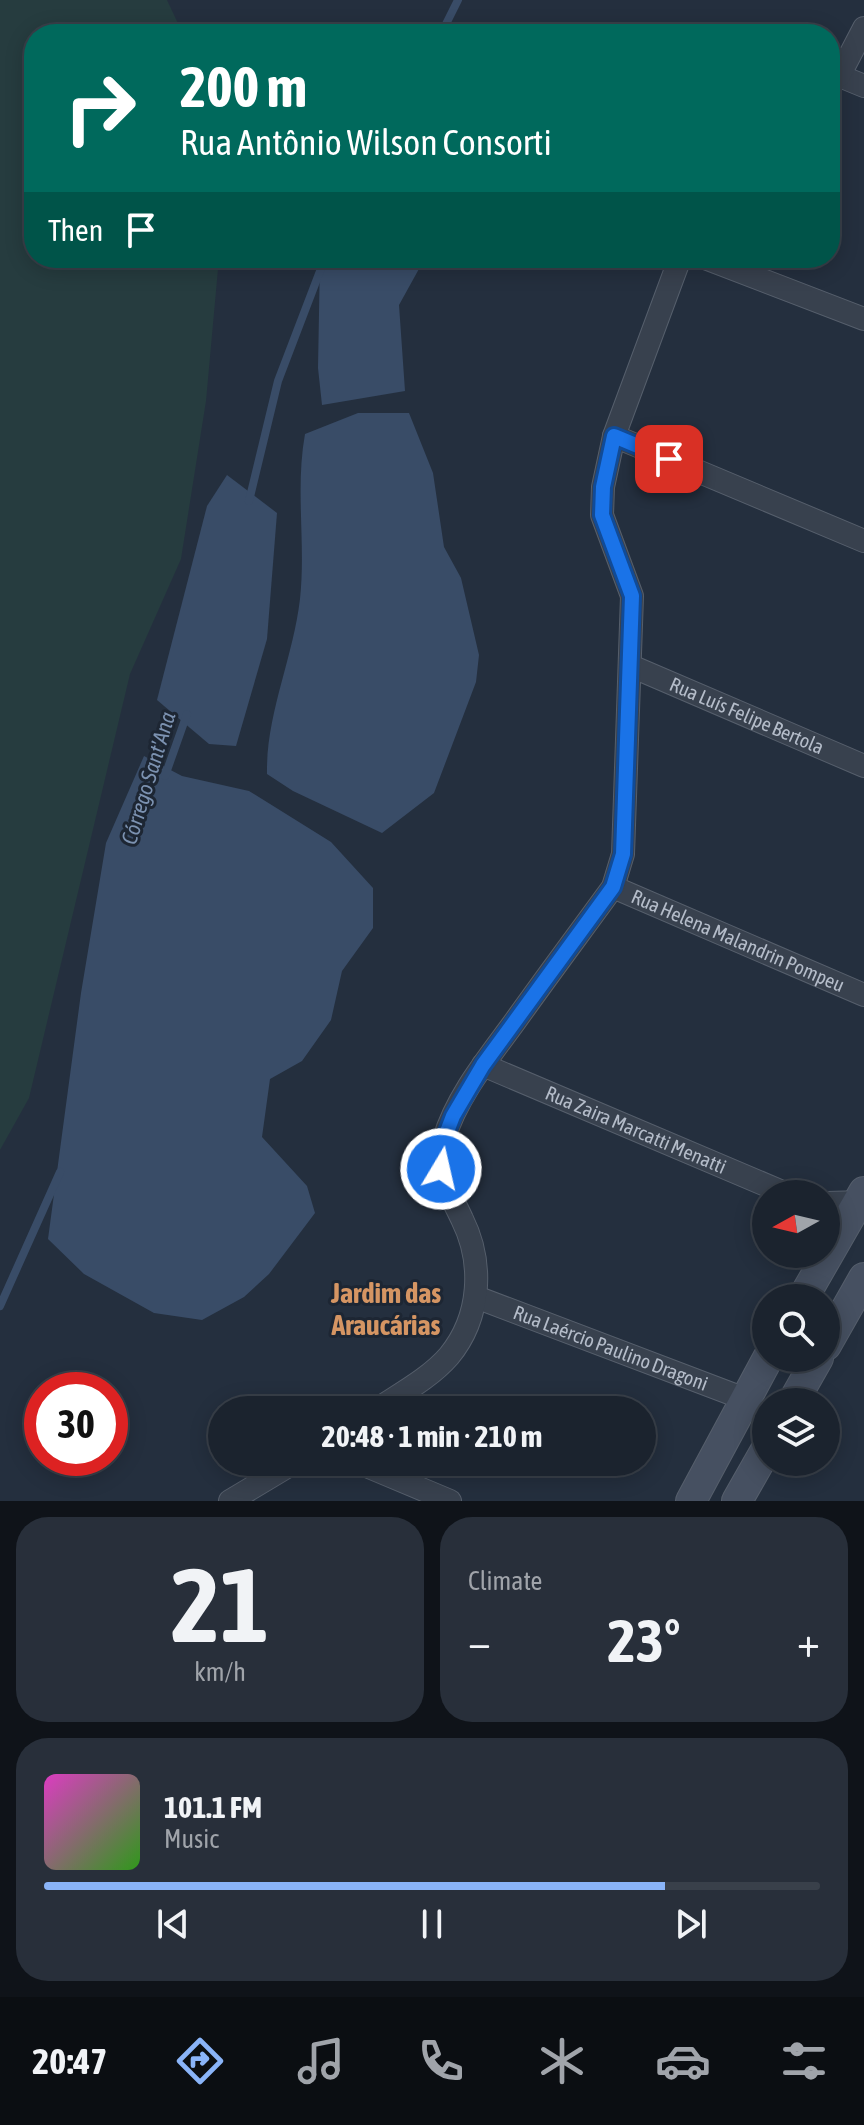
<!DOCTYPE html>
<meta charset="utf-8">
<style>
:root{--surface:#1b232e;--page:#282f3a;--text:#f1f3f6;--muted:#a0a4aa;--line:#39404a;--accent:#8ab4f8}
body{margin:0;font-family:"Asap Condensed",sans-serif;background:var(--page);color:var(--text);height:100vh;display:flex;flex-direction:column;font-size:30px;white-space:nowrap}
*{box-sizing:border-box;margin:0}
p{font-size:26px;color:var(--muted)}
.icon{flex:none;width:44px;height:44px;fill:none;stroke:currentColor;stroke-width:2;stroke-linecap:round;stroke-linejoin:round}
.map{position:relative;height:1501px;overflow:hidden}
.panel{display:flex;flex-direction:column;gap:16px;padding:16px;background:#0f1319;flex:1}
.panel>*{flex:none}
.top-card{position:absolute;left:24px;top:24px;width:816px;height:244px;border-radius:32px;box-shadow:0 4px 20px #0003,0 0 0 2px var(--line);background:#00695c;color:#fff;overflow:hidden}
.needle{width:52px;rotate:262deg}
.fabs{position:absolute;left:752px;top:1180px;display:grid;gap:16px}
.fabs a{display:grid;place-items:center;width:88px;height:88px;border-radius:50%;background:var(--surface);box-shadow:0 4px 20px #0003,0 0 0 2px var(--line);font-size:40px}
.speed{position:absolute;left:24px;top:1372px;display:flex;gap:16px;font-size:40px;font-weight:700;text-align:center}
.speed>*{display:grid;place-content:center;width:104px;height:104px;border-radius:50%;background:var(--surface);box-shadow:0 4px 20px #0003,0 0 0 2px var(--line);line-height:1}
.speed .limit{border:12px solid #d22;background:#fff;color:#111}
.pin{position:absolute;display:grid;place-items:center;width:68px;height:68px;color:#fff;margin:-34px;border-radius:16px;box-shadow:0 4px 12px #0006}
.me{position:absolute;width:88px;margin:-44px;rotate:9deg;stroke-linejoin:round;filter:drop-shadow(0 0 6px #0008)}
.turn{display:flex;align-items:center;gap:28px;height:168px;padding:0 24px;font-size:36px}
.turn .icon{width:104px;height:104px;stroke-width:2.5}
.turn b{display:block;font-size:56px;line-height:68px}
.then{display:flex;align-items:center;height:76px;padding:0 24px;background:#0003;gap:16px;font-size:30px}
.big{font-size:60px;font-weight:700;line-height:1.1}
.panel .tile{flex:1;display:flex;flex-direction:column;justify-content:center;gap:12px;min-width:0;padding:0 28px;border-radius:32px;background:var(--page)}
.panel .dial{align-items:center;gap:0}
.dial b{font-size:104px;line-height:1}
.song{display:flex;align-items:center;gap:24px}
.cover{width:96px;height:96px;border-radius:12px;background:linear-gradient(135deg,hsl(310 70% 55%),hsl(110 70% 35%))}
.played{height:8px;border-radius:4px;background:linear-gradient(90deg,var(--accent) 80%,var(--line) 80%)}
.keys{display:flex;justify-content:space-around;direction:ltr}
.heat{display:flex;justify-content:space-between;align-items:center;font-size:44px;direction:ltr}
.panel .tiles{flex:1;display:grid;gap:16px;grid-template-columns:1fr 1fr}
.tile:last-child{grid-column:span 2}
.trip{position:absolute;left:208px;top:1396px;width:448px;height:80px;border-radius:40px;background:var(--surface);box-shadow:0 4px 20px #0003,0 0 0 2px var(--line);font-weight:700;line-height:80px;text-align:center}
.menu{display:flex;height:128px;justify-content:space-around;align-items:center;background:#0b0e12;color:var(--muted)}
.menu .icon{width:56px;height:56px}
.menu .selected{color:var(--accent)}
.menu b{font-size:36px;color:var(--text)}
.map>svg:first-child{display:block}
.green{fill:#263c3f}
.water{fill:#394c67}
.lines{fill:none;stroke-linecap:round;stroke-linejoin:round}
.stream{stroke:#394c67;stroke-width:8}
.street-casing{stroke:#565f6c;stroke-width:24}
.secondary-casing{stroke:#565f6c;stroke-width:32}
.street{stroke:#38414e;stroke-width:22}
.secondary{stroke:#465061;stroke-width:30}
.route-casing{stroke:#114b97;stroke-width:20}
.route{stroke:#1a73e8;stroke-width:14}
.labels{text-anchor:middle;stroke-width:6;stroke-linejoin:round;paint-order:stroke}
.street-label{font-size:20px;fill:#b4bcc9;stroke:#1d2633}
.water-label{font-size:22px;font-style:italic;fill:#7c92b1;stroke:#1d2633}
.district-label{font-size:28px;font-weight:bold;fill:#d59563;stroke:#1d2633}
</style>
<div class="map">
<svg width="864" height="1501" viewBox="0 0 864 1501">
<rect width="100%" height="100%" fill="#242f3e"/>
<path class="green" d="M0 0H167L183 34H34V258H219L206 401 181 559 130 674 29 1098 0 1150Z"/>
<g class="water">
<path d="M320 258H425L399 305 405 391 322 405 318 368Z"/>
<path d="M358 413H409L433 473 444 547 461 578 479 655 476 682 434 793 382 833 293 791 267 774C266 714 293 659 300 599 306 544 295 489 305 434Z"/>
<path d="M227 475 277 513 267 639 236 746 209 744 157 700 207 506Z"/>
<path d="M144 756 182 776 249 791 331 842 373 888V928L342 971 331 1020 302 1061 270 1079 262 1137 307 1186 315 1213 269 1274 244 1297 202 1320 154 1313 84 1274 48 1239 81 993 106 843Z"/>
</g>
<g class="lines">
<g class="stream">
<path d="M441 34 458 0"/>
<path d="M249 501 278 381 325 258"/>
<path d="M165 776 187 714"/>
<path d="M0 1306 60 1172"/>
</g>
<g class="street-casing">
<g id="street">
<path d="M721 34H740"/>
<path d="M830 72 864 86"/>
<path d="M839 76 864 28"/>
<path d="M705 258 864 319"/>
<path d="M614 436 864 541"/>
<path id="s1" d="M631 666 864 766"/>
<path id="s2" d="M613 887 864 995"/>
<path id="s3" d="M483 1065 787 1194"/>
<path d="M826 1203 864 1202"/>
<path id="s4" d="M476 1297 745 1399"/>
<path d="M376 1410C400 1394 430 1378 449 1356 481 1317 484 1263 462 1219 450 1193 434 1170 444 1139 457 1095 490 1056 516 1020 548 975 581 931 613 887L623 854 632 596 602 515 603 487 614 436 680 258"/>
<path d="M357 1462 450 1501"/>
<path d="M230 1501 295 1462"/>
</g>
</g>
<g class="secondary-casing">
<g id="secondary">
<path d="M803 1298 864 1192"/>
<path d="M826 1345 864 1278"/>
<path d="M793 1402 818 1358"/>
<path d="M691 1501 768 1358"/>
<path d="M737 1501 766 1450"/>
</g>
</g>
<use href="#street" class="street"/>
<use href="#secondary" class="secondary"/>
</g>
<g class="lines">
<g class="route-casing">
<path id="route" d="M441 1169 443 1142 453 1116 483 1065 613 887 623 854 632 596 602 515 603 487 614 436 669 459"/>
</g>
<use href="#route" class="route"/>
</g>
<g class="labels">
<g class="street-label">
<text dy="7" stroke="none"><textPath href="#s1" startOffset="126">Rua Luís Felipe Bertola</textPath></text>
<text dy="7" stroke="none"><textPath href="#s2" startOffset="136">Rua Helena Malandrin Pompeu</textPath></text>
<text dy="7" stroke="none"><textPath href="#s3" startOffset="166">Rua Zaira Marcatti Menatti</textPath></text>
<text dy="7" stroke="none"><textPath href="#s4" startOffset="144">Rua Laércio Paulino Dragoni</textPath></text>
</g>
<g class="water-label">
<text transform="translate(148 778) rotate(-73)" y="8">Córrego Sant'Ana</text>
</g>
<g class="district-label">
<text x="386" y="1303">Jardim das<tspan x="386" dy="32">Araucárias</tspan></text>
</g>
</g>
</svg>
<div class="fabs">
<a><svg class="needle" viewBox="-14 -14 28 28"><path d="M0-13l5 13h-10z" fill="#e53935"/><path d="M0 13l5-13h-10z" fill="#a0a4aa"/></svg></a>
<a><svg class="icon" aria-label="search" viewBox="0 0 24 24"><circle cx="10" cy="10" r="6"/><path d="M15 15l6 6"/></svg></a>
<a><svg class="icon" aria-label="layers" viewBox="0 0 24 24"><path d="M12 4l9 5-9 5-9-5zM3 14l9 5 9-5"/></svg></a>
</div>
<div class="speed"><div class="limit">30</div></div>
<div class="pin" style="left:669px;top:459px;background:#d93025"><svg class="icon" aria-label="arrive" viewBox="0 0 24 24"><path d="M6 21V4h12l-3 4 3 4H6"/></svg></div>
<svg class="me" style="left:441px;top:1169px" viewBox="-20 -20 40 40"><circle r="17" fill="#1a73e8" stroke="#fff" stroke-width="3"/><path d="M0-11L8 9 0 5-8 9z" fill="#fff"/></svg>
<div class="trip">20:48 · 1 min · 210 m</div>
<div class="top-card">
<div class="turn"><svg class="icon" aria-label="right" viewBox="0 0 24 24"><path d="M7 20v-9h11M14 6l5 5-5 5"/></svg><div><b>200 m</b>Rua Antônio Wilson Consorti</div></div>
<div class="then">Then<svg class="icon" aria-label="arrive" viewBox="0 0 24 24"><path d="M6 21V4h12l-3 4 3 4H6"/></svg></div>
</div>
</div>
<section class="panel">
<div class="tiles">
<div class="tile dial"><b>21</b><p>km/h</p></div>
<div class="tile"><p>Climate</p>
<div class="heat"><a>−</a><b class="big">23°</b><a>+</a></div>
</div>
<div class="tile">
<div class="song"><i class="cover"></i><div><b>101.1 FM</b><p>Music</p></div></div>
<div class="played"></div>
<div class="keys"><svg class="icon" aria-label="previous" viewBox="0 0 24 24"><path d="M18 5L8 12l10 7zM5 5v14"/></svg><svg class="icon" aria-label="pause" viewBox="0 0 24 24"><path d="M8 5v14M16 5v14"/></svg><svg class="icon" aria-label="next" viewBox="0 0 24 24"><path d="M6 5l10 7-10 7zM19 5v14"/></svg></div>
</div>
</div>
</section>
<nav class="menu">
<b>20:47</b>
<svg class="icon selected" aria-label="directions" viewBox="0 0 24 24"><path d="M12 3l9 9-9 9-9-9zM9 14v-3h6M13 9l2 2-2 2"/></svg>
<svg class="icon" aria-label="music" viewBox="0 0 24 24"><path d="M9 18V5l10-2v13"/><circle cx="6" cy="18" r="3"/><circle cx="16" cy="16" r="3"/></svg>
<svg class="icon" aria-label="phone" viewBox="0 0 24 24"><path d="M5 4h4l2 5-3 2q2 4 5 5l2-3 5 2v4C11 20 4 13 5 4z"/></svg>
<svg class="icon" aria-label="climate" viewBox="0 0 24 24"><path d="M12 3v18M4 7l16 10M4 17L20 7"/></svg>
<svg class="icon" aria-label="car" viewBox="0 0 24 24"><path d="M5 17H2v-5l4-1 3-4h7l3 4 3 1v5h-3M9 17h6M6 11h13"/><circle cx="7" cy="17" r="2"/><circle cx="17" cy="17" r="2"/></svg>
<svg class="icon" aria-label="filters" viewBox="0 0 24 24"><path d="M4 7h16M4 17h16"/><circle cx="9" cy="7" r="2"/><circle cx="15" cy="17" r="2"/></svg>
</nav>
